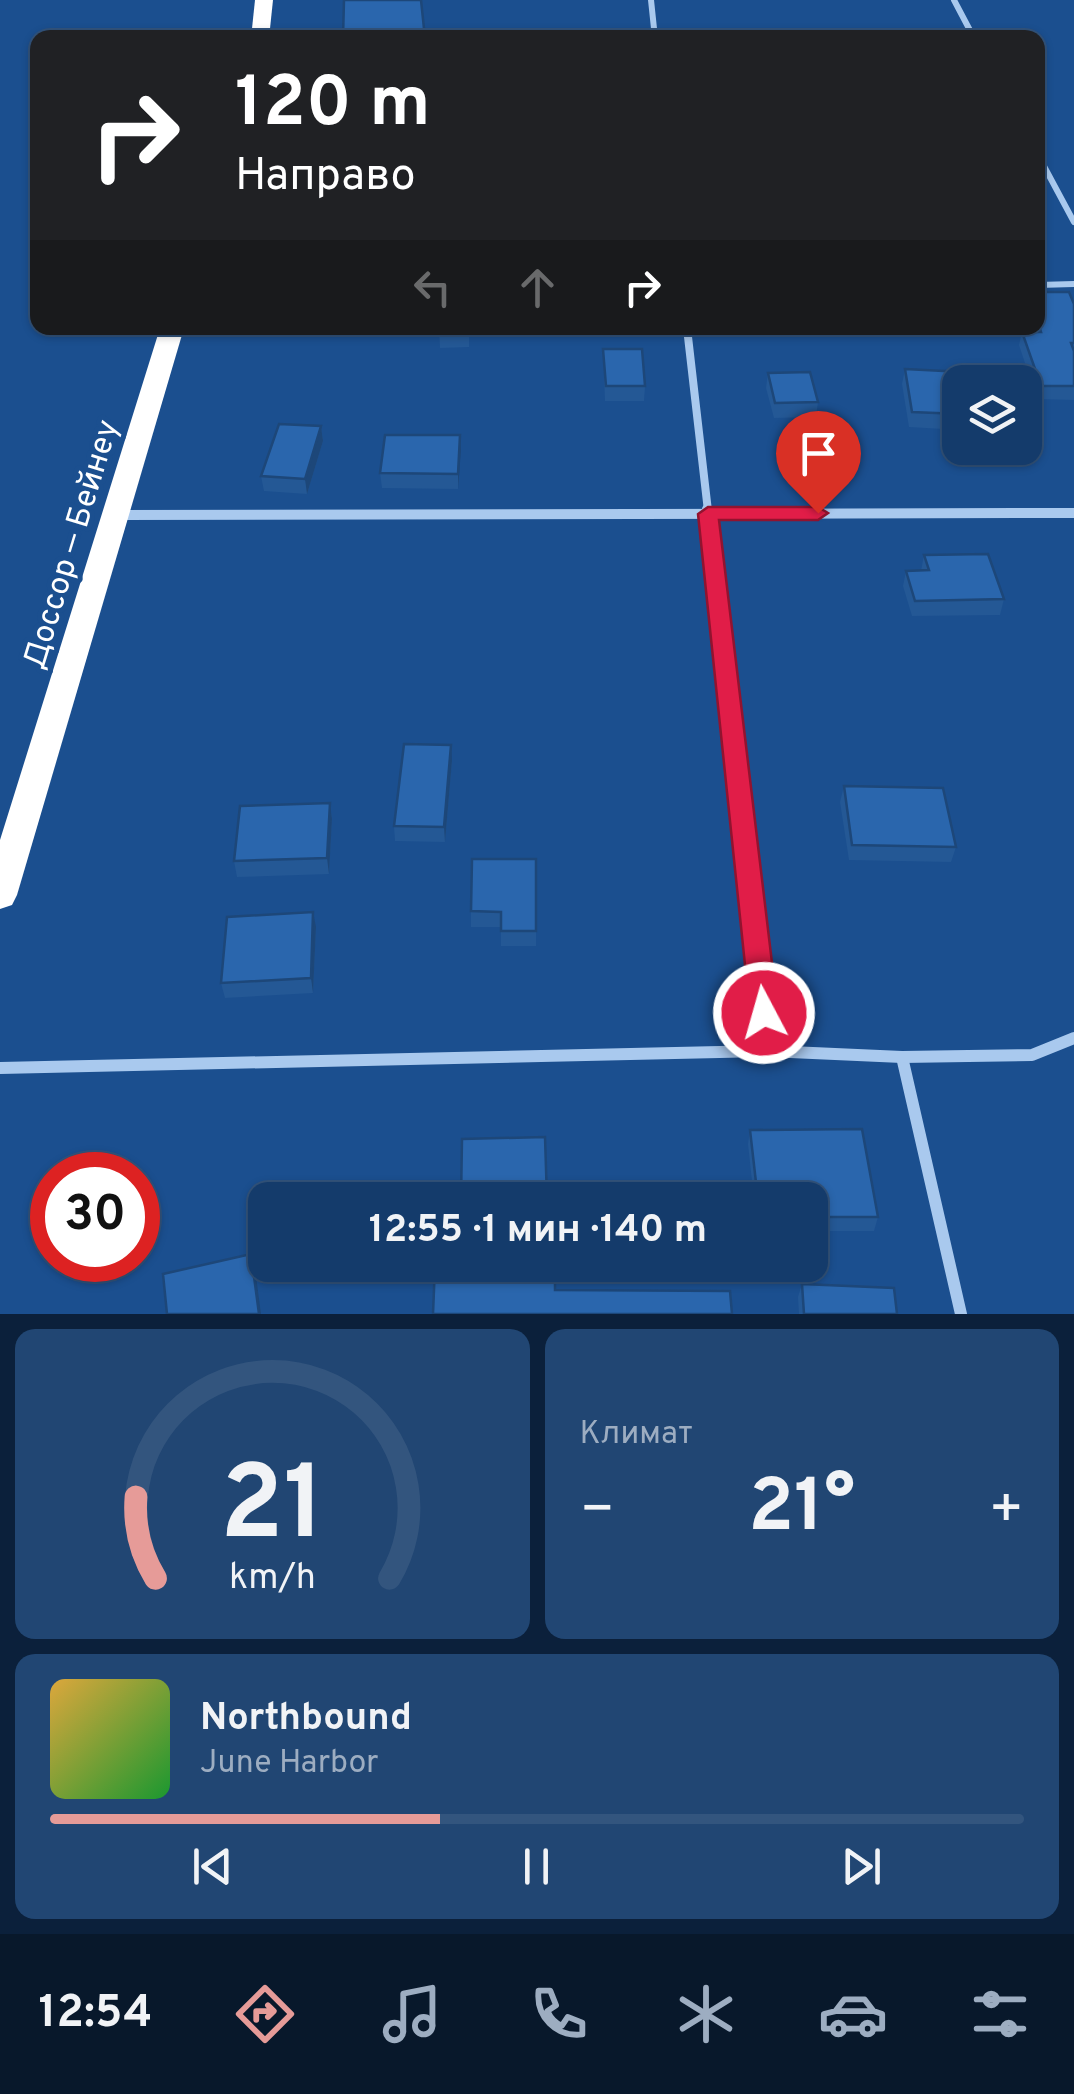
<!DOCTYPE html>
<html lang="ru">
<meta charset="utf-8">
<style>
:root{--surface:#143b6b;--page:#214673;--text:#f1f3f6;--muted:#9dadc1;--line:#33557e;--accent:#e69b98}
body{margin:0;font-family:Overpass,sans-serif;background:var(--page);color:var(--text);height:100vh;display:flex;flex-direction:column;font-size:38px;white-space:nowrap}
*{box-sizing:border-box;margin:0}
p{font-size:32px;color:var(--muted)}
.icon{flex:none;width:55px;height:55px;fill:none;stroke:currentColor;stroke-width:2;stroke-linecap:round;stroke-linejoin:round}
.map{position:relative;height:1314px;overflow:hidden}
.drawer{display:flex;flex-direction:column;gap:15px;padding:15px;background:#0b203b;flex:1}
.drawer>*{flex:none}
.guide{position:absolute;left:30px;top:30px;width:1015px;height:305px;border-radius:20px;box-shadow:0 2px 8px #0004,0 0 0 2px var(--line);background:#202124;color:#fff;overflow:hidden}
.tools{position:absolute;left:942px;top:365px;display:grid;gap:20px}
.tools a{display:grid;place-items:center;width:100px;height:100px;border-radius:20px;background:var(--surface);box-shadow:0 2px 8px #0004,0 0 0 2px var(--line);font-size:50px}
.speed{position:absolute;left:30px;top:1152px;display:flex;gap:20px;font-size:50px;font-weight:700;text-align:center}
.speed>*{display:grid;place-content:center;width:130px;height:130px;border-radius:50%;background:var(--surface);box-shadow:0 2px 8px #0004,0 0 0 2px var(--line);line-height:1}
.speed .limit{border:15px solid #d22;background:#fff;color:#111}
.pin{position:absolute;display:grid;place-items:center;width:85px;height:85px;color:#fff;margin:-102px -42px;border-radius:50% 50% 50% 0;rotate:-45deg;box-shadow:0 0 10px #0007}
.pin .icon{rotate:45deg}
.me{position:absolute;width:110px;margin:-55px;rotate:354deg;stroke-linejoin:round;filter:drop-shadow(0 0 8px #0008)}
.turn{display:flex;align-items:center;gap:35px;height:210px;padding:0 40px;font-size:45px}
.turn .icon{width:130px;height:130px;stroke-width:2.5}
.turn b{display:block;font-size:70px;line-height:85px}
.lanes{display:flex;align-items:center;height:95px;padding:0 40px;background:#0003;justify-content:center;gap:50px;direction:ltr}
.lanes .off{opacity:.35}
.big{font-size:75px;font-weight:700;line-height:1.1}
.drawer .widget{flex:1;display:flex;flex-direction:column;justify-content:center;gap:15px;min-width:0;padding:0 35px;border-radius:20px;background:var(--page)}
.drawer .dial{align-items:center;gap:0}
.dial svg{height:260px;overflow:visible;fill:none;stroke:var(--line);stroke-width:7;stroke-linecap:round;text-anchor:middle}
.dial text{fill:var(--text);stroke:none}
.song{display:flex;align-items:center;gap:30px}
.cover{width:120px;height:120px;border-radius:15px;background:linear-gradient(135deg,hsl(40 70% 55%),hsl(130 70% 35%))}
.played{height:10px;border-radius:5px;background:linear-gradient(90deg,var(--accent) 40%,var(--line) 40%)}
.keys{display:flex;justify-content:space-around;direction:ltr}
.heat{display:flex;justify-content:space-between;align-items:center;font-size:55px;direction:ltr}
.drawer .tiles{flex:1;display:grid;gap:15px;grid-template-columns:1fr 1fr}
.widget:last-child{grid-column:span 2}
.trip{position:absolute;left:248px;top:1182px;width:580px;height:100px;border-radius:20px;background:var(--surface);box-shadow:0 2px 8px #0004,0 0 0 2px var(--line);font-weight:700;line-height:100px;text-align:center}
.tab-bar{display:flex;height:160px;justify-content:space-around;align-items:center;background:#08182b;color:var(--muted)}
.tab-bar .icon{width:70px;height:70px}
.tab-bar .selected{color:var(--accent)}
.tab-bar b{font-size:45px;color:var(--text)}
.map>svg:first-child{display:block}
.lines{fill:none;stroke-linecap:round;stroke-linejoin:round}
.lane{stroke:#a9c9ee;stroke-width:6}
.street-far3{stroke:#a9c9ee;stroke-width:6}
.street-far2{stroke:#a9c9ee;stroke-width:8}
.street-far1{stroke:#a9c9ee;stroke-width:10}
.street{stroke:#a9c9ee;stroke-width:12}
.highway{fill:#fff;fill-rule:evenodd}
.wall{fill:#245895}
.shaded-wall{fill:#1d4779}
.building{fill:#2a66ad;stroke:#1d4779;stroke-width:2.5}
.route{fill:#e11d48;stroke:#92132f;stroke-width:2.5}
.labels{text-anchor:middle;stroke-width:10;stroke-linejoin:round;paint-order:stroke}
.street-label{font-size:32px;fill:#fff;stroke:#1b4f8f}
</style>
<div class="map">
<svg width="1074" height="1314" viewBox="0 0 1074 1314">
<rect width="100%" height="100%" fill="#1b4f8f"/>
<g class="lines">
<path class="lane" d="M1038 285 1074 284"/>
<g class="street-far3">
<path d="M651 0 655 38"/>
<path d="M954 0 974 38"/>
<path d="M1038 155 1074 222"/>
</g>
<path class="street-far2" d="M687 328 708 511"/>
<g class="street-far1">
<path d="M707 509 747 868"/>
<path d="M120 515 1074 513"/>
</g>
<g class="street">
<path d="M747 865 768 1051"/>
<path d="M902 1057 961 1314"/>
<path d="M0 1068 768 1051 902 1057 1032 1055 1074 1038"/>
</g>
<g class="highway">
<path d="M255 0H273L269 38H251Z"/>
<path d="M160 328H184L17 895 12 905 0 909V840Z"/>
</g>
</g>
<g class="wall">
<path d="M1038 292 1074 304V400L1037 399 1019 345 1022 332H1032L1031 328H1038Z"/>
<path d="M439 328H469V347L440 348Z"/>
<path d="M603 349 645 386 644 401H605Z"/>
<path d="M905 369 960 382V430L909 427 902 384Z"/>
<path d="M768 373 818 402 816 417 774 418 766 388Z"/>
<path d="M321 426 323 441 307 494 264 491 261 476Z"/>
<path d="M460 435 458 489 382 488 380 473Z"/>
<path d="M924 555 1004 599 1000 615 912 616 903 586 906 571H921Z"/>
<path d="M452 761 445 842 395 841 394 826Z"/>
<path d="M844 786 956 847 951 862 849 860 840 802Z"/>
<path d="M330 803 332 819 329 874 237 877 234 861Z"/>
<path d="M536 859V946H501V927H471V911Z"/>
<path d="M316 927 313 993 225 998 221 983Z"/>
<path d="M750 1130 878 1217 874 1231H810V1200H754L748 1144Z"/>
<path d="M802 1284 897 1314H799L798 1297Z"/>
</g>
<g class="shaded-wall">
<path d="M321 426 323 441 307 494 305 479Z"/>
<path d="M460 435 461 450 458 489V474Z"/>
<path d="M451 745 452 761 445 842 444 827Z"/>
<path d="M330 803 332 819 329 874 327 858Z"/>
<path d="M313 912 316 927 313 993 311 978Z"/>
<path d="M251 1254 255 1268 261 1314H259Z"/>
</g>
<g class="building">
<path d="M344 0H421L425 38H343Z"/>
<path d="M1038 292H1069L1074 304V343H1071L1074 351V386H1041L1022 332H1041L1038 323Z"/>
<path d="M439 328H468V332L439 333Z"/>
<path d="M603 349H642L645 386H606Z"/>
<path d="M905 369 963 372 965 382H960V414L912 412Z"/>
<path d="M810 372 818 402 775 403 768 373Z"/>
<path d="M279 424 321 426 305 479 261 476Z"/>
<path d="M385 435H460L458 474 380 473Z"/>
<path d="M988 554 1004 599 915 601 906 571 929 570 924 555Z"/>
<path d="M404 744 451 745 444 827 394 826Z"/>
<path d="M844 786 943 788 956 847 852 845Z"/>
<path d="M330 803 327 858 234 861 240 806Z"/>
<path d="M472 859H536V931H501V912L471 911Z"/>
<path d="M313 912 311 978 221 983 227 917Z"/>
<path d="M862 1129 878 1217H810V1200H758L750 1130Z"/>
<path d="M545 1137 547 1200H461L462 1139Z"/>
<path d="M251 1254 259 1314H167L163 1274Z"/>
<path d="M435 1265 555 1266V1290L730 1291 732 1314H433Z"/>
<path d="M802 1284 894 1288 897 1314H804Z"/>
</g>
<path class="route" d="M708 507H818L828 513 818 520H719L778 1013 774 1021 764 1025 754 1021 750 1013 698 514Z"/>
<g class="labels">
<g class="street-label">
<text transform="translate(70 544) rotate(-73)" y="11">Доссор — Бейнеу</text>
</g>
</g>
</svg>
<div class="tools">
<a><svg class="icon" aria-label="layers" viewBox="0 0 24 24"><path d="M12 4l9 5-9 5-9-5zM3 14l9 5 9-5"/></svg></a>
</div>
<div class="speed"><div class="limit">30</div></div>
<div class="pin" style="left:818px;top:513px;background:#d93025"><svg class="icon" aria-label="arrive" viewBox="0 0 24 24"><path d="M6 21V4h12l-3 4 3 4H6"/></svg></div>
<svg class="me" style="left:764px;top:1013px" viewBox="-20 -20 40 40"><circle r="17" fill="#e11d48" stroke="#fff" stroke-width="3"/><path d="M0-11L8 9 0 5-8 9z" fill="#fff"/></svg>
<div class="trip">12:55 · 1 мин · 140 m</div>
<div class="guide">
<div class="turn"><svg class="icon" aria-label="right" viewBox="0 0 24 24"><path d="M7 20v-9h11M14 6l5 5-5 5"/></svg><div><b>120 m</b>Направо</div></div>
<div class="lanes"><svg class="icon off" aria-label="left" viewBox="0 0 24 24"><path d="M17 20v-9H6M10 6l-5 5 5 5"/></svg><svg class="icon off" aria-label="ahead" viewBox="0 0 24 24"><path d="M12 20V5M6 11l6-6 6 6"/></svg><svg class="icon" aria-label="right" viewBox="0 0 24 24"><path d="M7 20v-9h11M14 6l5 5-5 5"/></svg></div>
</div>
</div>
<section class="drawer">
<div class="tiles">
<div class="widget dial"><svg viewBox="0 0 100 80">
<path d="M14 69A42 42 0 1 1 86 69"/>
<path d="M14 69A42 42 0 0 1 8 44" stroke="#e69b98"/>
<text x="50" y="56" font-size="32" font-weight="700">21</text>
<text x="50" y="72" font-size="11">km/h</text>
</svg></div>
<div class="widget"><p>Климат</p>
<div class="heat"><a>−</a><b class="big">21°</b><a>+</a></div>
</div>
<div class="widget">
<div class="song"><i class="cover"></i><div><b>Northbound</b><p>June Harbor</p></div></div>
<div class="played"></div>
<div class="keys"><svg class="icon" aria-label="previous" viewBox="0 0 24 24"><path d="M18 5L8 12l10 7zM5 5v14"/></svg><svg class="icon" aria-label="pause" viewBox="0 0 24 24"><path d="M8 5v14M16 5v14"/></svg><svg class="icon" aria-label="next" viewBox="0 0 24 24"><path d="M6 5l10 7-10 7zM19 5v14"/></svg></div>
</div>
</div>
</section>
<nav class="tab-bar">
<b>12:54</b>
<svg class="icon selected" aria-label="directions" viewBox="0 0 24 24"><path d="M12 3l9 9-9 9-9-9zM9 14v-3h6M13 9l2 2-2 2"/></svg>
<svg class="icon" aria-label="music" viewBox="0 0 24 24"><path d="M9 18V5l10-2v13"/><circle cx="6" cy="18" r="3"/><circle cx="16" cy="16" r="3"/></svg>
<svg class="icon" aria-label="phone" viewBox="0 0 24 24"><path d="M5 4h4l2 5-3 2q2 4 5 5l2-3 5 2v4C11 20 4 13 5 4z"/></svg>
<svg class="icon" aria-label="climate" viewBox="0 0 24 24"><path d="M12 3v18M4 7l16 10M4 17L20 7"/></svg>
<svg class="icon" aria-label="car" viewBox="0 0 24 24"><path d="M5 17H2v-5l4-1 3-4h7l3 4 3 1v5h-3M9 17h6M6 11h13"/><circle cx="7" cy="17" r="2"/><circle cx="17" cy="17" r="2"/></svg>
<svg class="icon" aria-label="filters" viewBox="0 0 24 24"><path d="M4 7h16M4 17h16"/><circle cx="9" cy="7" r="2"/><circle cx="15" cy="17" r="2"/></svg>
</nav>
